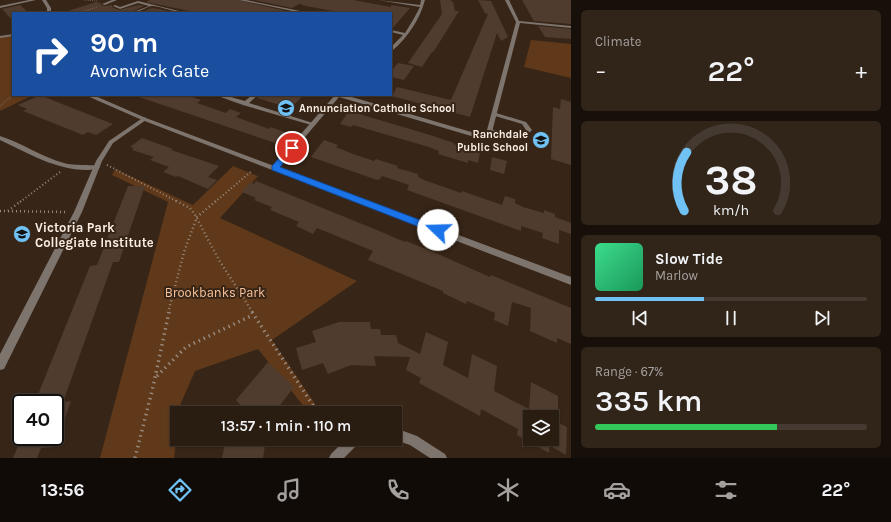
<!DOCTYPE html>
<meta charset="utf-8">
<style>
:root{--surface:#291c11;--page:#31251a;--text:#f1f3f6;--muted:#a5a19f;--line:#453a31;--accent:#70c1f4}
body{margin:0;font-family:Karla,sans-serif;background:var(--page);color:var(--text);height:100vh;display:flex;flex-direction:column;font-size:15px;white-space:nowrap}
*{box-sizing:border-box;margin:0}
p{font-size:13px;color:var(--muted)}
.icon{flex:none;width:22px;height:22px;fill:none;stroke:currentColor;stroke-width:2;stroke-linecap:round;stroke-linejoin:round}
.map{position:relative;flex:1;overflow:hidden}
.sheet{display:flex;flex-direction:column;gap:10px;padding:10px;background:#170f09;width:320px}
.sheet>*{flex:none}
.guide{position:absolute;left:12px;top:12px;width:380px;height:84px;border-radius:0px;box-shadow:0 1px 3px #0004,0 0 0 1px var(--line);background:#1a4fa0;color:#fff;overflow:hidden}
.buttons{position:absolute;left:523px;top:410px;display:grid;gap:8px}
.buttons a{display:grid;place-items:center;width:36px;height:36px;border-radius:0px;background:var(--surface);box-shadow:0 1px 3px #0004,0 0 0 1px var(--line);font-size:20px}
.speed{position:absolute;left:12px;top:394px;display:flex;gap:8px;font-size:20px;font-weight:700;text-align:center}
.speed>*{display:grid;place-content:center;width:52px;height:52px;border-radius:50%;background:var(--surface);box-shadow:0 1px 3px #0004,0 0 0 1px var(--line);line-height:1}
.speed .limit{border:2px solid #111;border-radius:6px;background:#fff;color:#111}
.pin{position:absolute;display:grid;place-items:center;width:34px;height:34px;color:#fff;margin:-17px;border:2px solid #fff;border-radius:50%;box-shadow:0 1px 4px #0007}
.me{position:absolute;width:44px;margin:-22px;rotate:291deg;stroke-linejoin:round;filter:drop-shadow(0 0 3px #0008)}
.turn{display:flex;align-items:center;gap:14px;height:84px;padding:0 12px;font-size:18px}
.turn .icon{width:52px;height:52px;stroke-width:2.5}
.turn b{display:block;font-size:28px;line-height:34px}
.big{font-size:30px;font-weight:600;line-height:1.1}
.sheet .tile{flex:1;display:flex;flex-direction:column;justify-content:center;gap:6px;min-width:0;padding:0 14px;border-radius:6px;background:var(--page)}
.sheet .dial{align-items:center;gap:0}
.dial svg{height:104px;overflow:visible;fill:none;stroke:var(--line);stroke-width:7;stroke-linecap:round;text-anchor:middle}
.dial text{fill:var(--text);stroke:none}
.song{display:flex;align-items:center;gap:12px}
.cover{width:48px;height:48px;border-radius:6px;background:linear-gradient(135deg,hsl(150 70% 55%),hsl(150 70% 35%))}
.played{height:4px;border-radius:2px;background:linear-gradient(90deg,var(--accent) 40%,var(--line) 40%)}
.keys{display:flex;justify-content:space-around;direction:ltr}
.heat{display:flex;justify-content:space-between;align-items:center;font-size:22px;direction:ltr}
.charge{height:6px;border-radius:3px;background:linear-gradient(90deg,#34c759 67%,var(--line) 0)}
.trip{position:absolute;left:170px;top:406px;width:232px;height:40px;border-radius:0px;background:var(--surface);box-shadow:0 1px 3px #0004,0 0 0 1px var(--line);font-weight:600;line-height:40px;text-align:center}
.dock{display:flex;height:64px;justify-content:space-around;align-items:center;background:#100b07;color:var(--muted)}
.dock .icon{width:28px;height:28px}
.dock .on{color:var(--accent)}
.dock b{font-size:18px;color:var(--text)}
main{display:flex;flex:1;min-height:0}
.map>svg:first-child{display:block}
.green{fill:#5f3919}
.building{fill:#503c2e}
.lines{fill:none;stroke-linecap:round;stroke-linejoin:round}
.path-far4{stroke:#97887d;stroke-width:1;stroke-dasharray:0.5 1.5;stroke-linecap:butt}
.path-far3{stroke:#97887d;stroke-width:1.5;stroke-dasharray:0.5 2;stroke-linecap:butt}
.path-far2{stroke:#97887d;stroke-width:2;stroke-dasharray:1 2.5;stroke-linecap:butt}
.path-far1{stroke:#97887d;stroke-width:2.5;stroke-dasharray:1 3;stroke-linecap:butt}
.path{stroke:#97887d;stroke-width:3.5;stroke-dasharray:1.5 4;stroke-linecap:butt}
.service{fill:#7d746d;fill-rule:evenodd}
.minor{fill:#7d746d;fill-rule:evenodd}
.tertiary{fill:#7d746d;fill-rule:evenodd}
.route{fill:#1a73e8;stroke:#114b97}
.labels{text-anchor:middle;stroke-width:4;stroke-linejoin:round;paint-order:stroke}
.far-poi-label{font-size:11px;font-weight:bold;fill:#faeee5;stroke:#372517;text-anchor:start}
.poi-label{font-size:13px;font-weight:bold;fill:#faeee5;stroke:#372517;text-anchor:start}
.park-label{font-size:13px;fill:#f8c29a;stroke:#372517}
</style>
<main>
<div class="map">
<svg width="571" height="458" viewBox="0 0 571 458">
<rect width="100%" height="100%" fill="#372517"/>
<g class="green">
<path d="M13 35V95H33L0 111V37Z"/>
<path d="M531 40 571 44V78L524 67Z"/>
<path d="M233 166 258 176 220 218 357 281 272 340 319 410 316 413H309L258 349 195 371 181 403 179 413H177V434L174 458H100L168 202 112 175 115 169 193 205Z"/>
</g>
<g class="building">
<path d="M150 0H238L286 11 282 13H199L146 2Z"/>
<path d="M254 0H353L391 7V5L410 8 392 29 391 13H343L301 5V3L292 8Z"/>
<path d="M440 0H450L453 2 455 11H459L434 51 431 53 422 67 408 63 442 14Z"/>
<path d="M478 0 491 1 508 37 501 41 497 33 470 117 392 96 397 87 451 100 488 14 485 13Z"/>
<path d="M522 0H571V24L534 21Z"/>
<path d="M96 2 101 3V5L105 6 112 5V7L119 10 138 5 144 6 130 13H68V11Z"/>
<path d="M20 5 29 13H13V21L2 9Z"/>
<path d="M152 8 159 9 176 13H138Z"/>
<path d="M538 26 571 29V39L545 37Z"/>
<path d="M398 63 414 66 404 80 391 77V71Z"/>
<path d="M40 95 57 102 113 124 96 135 88 132 83 135 23 111 27 109 18 105Z"/>
<path d="M139 95H186L201 100 197 103 226 113 230 109 241 113 236 117 269 129 270 127 285 132 275 143 139 97Z"/>
<path d="M259 95H304L290 108 257 98Z"/>
<path d="M561 99 571 102V165L551 159 553 107 560 109Z"/>
<path d="M349 111 430 135 454 143 453 144 480 152 478 163 468 160V163L438 154 439 151 429 147 353 125 351 127 340 124Z"/>
<path d="M142 138 173 149 171 150 219 166 208 177 217 180 208 189 178 176 176 177 163 172 169 167 150 160 154 157 132 150 134 148 130 147Z"/>
<path d="M324 140 338 145 336 147 353 154 374 161 376 159 398 166 397 168 418 174V177L424 180 461 193 462 191 502 205 505 196 515 199V203L523 207 544 213V210L555 214V217L571 223V234L559 230V244L542 238 543 233 521 226V231L407 190 409 185 382 176 380 179 377 180 311 157Z"/>
<path d="M492 157 507 161 504 174 490 170Z"/>
<path d="M256 181 372 228 405 242 406 241 431 251 490 277 491 275 571 308V344L557 338V343L530 331 531 308 512 302 508 326 494 320 495 313 467 301 466 304 443 293V291L368 260 373 251 317 228 313 234 296 226 299 222 270 210 272 207 254 200 256 198 242 192 251 182 254 184Z"/>
<path d="M128 186H145L119 262H113L63 402 71 401 55 447 41 448 37 458H13L18 446 24 445 27 437H55V403H40L43 397H37L90 266 97 265Z"/>
<path d="M339 322H370L371 329H380L381 335H396L398 343 420 354 426 332 448 342 443 365 468 378 472 354 497 366 494 391 529 409 531 382 558 396V417H530V439H550L549 453 517 435 518 429 481 409 480 416 419 383 421 378 406 370 410 357 374 356 376 366 351 365 328 374 323 363 302 370 296 348 316 342 312 331Z"/>
<path d="M268 362 294 387 274 413H247L236 400Z"/>
<path d="M552 420 567 427 566 455 552 447Z"/>
<path d="M239 442 265 445 263 458H222L225 443 239 445Z"/>
</g>
<g class="lines">
<g class="path-far4">
<path d="M84 0 98 1"/>
<path d="M79 13 97 7"/>
</g>
<path class="path-far3" d="M0 106 13 95"/>
<g class="path-far2">
<path d="M107 165 178 202"/>
<path d="M20 202 60 172"/>
<path d="M215 202 252 171"/>
</g>
<g class="path-far1">
<path d="M176 201 190 208 195 215 219 260 253 313"/>
<path d="M0 211 67 212"/>
<path d="M8 211 21 201"/>
<path d="M168 313 184 252 197 217 216 201"/>
</g>
<g class="path">
<path d="M252 312 318 413"/>
<path d="M157 376 186 347 253 315"/>
<path d="M135 458 153 387 169 312"/>
</g>
<g class="service">
<path d="M29 0H36L0 8V6Z"/>
<path d="M112 0H117L105 5 102 4Z"/>
<path d="M138 1 187 13C176 13 160 6 152 6 145 7 139 13 131 13L149 6 138 3 120 9 113 6 115 5 120 7Z"/>
<path d="M13 34V36L0 38V36Z"/>
<path d="M215 95H224L245 101 252 95H258L249 103 316 124 315 125H311L243 105Z"/>
<path d="M492 113H496L526 122 532 130C520 143 503 136 488 132V130L490 129C502 132 515 138 526 130L522 124 492 115Z"/>
<path d="M0 136C22 143 42 157 64 163 73 166 97 164 100 167 97 170 93 169 89 170 57 171 28 153 0 140Z"/>
</g>
<g class="minor">
<path d="M239 0H246L310 13H302Z"/>
<path d="M378 0 420 5 421 0H425C420 19 408 37 393 50H391V47L403 35 391 32V30L405 33 413 20 420 7Z"/>
<path d="M505 0H509L519 21 571 26V28L520 23 492 132 478 138 339 97 277 170H273V166L335 95H345L478 134 487 130 516 22Z"/>
<path d="M144 117 147 119 146 120 113 143 102 161 82 212 4 369 0 370V354L74 212 96 161 109 141Z"/>
<path d="M395 428 417 436 445 454 447 458H430L410 445 392 439H395Z"/>
<path d="M346 439H361L359 443 344 458H329L331 454Z"/>
</g>
<g class="tertiary">
<path d="M42 0H46L51 8V13H47V8Z"/>
<path d="M85 95H93L146 118 571 277V285L142 120Z"/>
</g>
</g>
<path class="route" d="M292 145 296 148 280 167 441 228 443 230 441 233H435L272 170V166L290 146Z"/>
<defs>
<g id="school-disc" transform="scale(0.9)"><circle r="9.5" fill="#70c1f4" stroke="#372517"/><path d="M0-5L7-2L0 1L-7-2ZM-4 1L0 2.5L4 1V4Q0 6-4 4Z" fill="#111"/></g>
</defs>
<g fill-rule="evenodd">
<use href="#school-disc" x="286" y="108"/>
<use href="#school-disc" x="541" y="140"/>
<use href="#school-disc" x="22" y="234"/>
</g>
<g class="labels">
<g class="far-poi-label">
<text x="299" y="112">Annunciation Catholic School</text>
<text x="528" y="138" text-anchor="end">Ranchdale<tspan x="528" dy="13">Public School</tspan></text>
</g>
<g class="poi-label">
<text x="35" y="232">Victoria Park<tspan x="35" dy="15">Collegiate Institute</tspan></text>
</g>
<g class="park-label">
<text x="215" y="297">Brookbanks Park</text>
</g>
</g>
</svg>
<div class="buttons">
<a><svg class="icon" aria-label="layers" viewBox="0 0 24 24"><path d="M12 4l9 5-9 5-9-5zM3 14l9 5 9-5"/></svg></a>
</div>
<div class="speed"><div class="limit">40</div></div>
<div class="pin" style="left:292px;top:148px;background:#d93025"><svg class="icon" aria-label="arrive" viewBox="0 0 24 24"><path d="M6 21V4h12l-3 4 3 4H6"/></svg></div>
<svg class="me" style="left:438px;top:230px" viewBox="-20 -20 40 40"><circle r="19" fill="#fff"/><path d="M0-13L10 11 0 6-10 11z" fill="#1a73e8"/></svg>
<div class="trip">13:57 · 1 min · 110 m</div>
<div class="guide">
<div class="turn"><svg class="icon" aria-label="right" viewBox="0 0 24 24"><path d="M7 20v-9h11M14 6l5 5-5 5"/></svg><div><b>90 m</b>Avonwick Gate</div></div>
</div>
</div>
<section class="sheet">
<div class="tile"><p>Climate</p>
<div class="heat"><a>−</a><b class="big">22°</b><a>+</a></div>
</div>
<div class="tile dial"><svg viewBox="0 0 100 80">
<path d="M14 69A42 42 0 1 1 86 69"/>
<path d="M14 69A42 42 0 0 1 16 24" stroke="#70c1f4"/>
<text x="50" y="56" font-size="32" font-weight="700">38</text>
<text x="50" y="72" font-size="11">km/h</text>
</svg></div>
<div class="tile">
<div class="song"><i class="cover"></i><div><b>Slow Tide</b><p>Marlow</p></div></div>
<div class="played"></div>
<div class="keys"><svg class="icon" aria-label="previous" viewBox="0 0 24 24"><path d="M18 5L8 12l10 7zM5 5v14"/></svg><svg class="icon" aria-label="pause" viewBox="0 0 24 24"><path d="M8 5v14M16 5v14"/></svg><svg class="icon" aria-label="next" viewBox="0 0 24 24"><path d="M6 5l10 7-10 7zM19 5v14"/></svg></div>
</div>
<div class="tile"><p>Range · 67%</p><b class="big">335 km</b><div class="charge"></div></div>
</section>
</main>
<nav class="dock">
<b>13:56</b>
<svg class="icon on" aria-label="directions" viewBox="0 0 24 24"><path d="M12 3l9 9-9 9-9-9zM9 14v-3h6M13 9l2 2-2 2"/></svg>
<svg class="icon" aria-label="music" viewBox="0 0 24 24"><path d="M9 18V5l10-2v13"/><circle cx="6" cy="18" r="3"/><circle cx="16" cy="16" r="3"/></svg>
<svg class="icon" aria-label="phone" viewBox="0 0 24 24"><path d="M5 4h4l2 5-3 2q2 4 5 5l2-3 5 2v4C11 20 4 13 5 4z"/></svg>
<svg class="icon" aria-label="climate" viewBox="0 0 24 24"><path d="M12 3v18M4 7l16 10M4 17L20 7"/></svg>
<svg class="icon" aria-label="car" viewBox="0 0 24 24"><path d="M5 17H2v-5l4-1 3-4h7l3 4 3 1v5h-3M9 17h6M6 11h13"/><circle cx="7" cy="17" r="2"/><circle cx="17" cy="17" r="2"/></svg>
<svg class="icon" aria-label="filters" viewBox="0 0 24 24"><path d="M4 7h16M4 17h16"/><circle cx="9" cy="7" r="2"/><circle cx="15" cy="17" r="2"/></svg>
<b>22°</b>
</nav>
